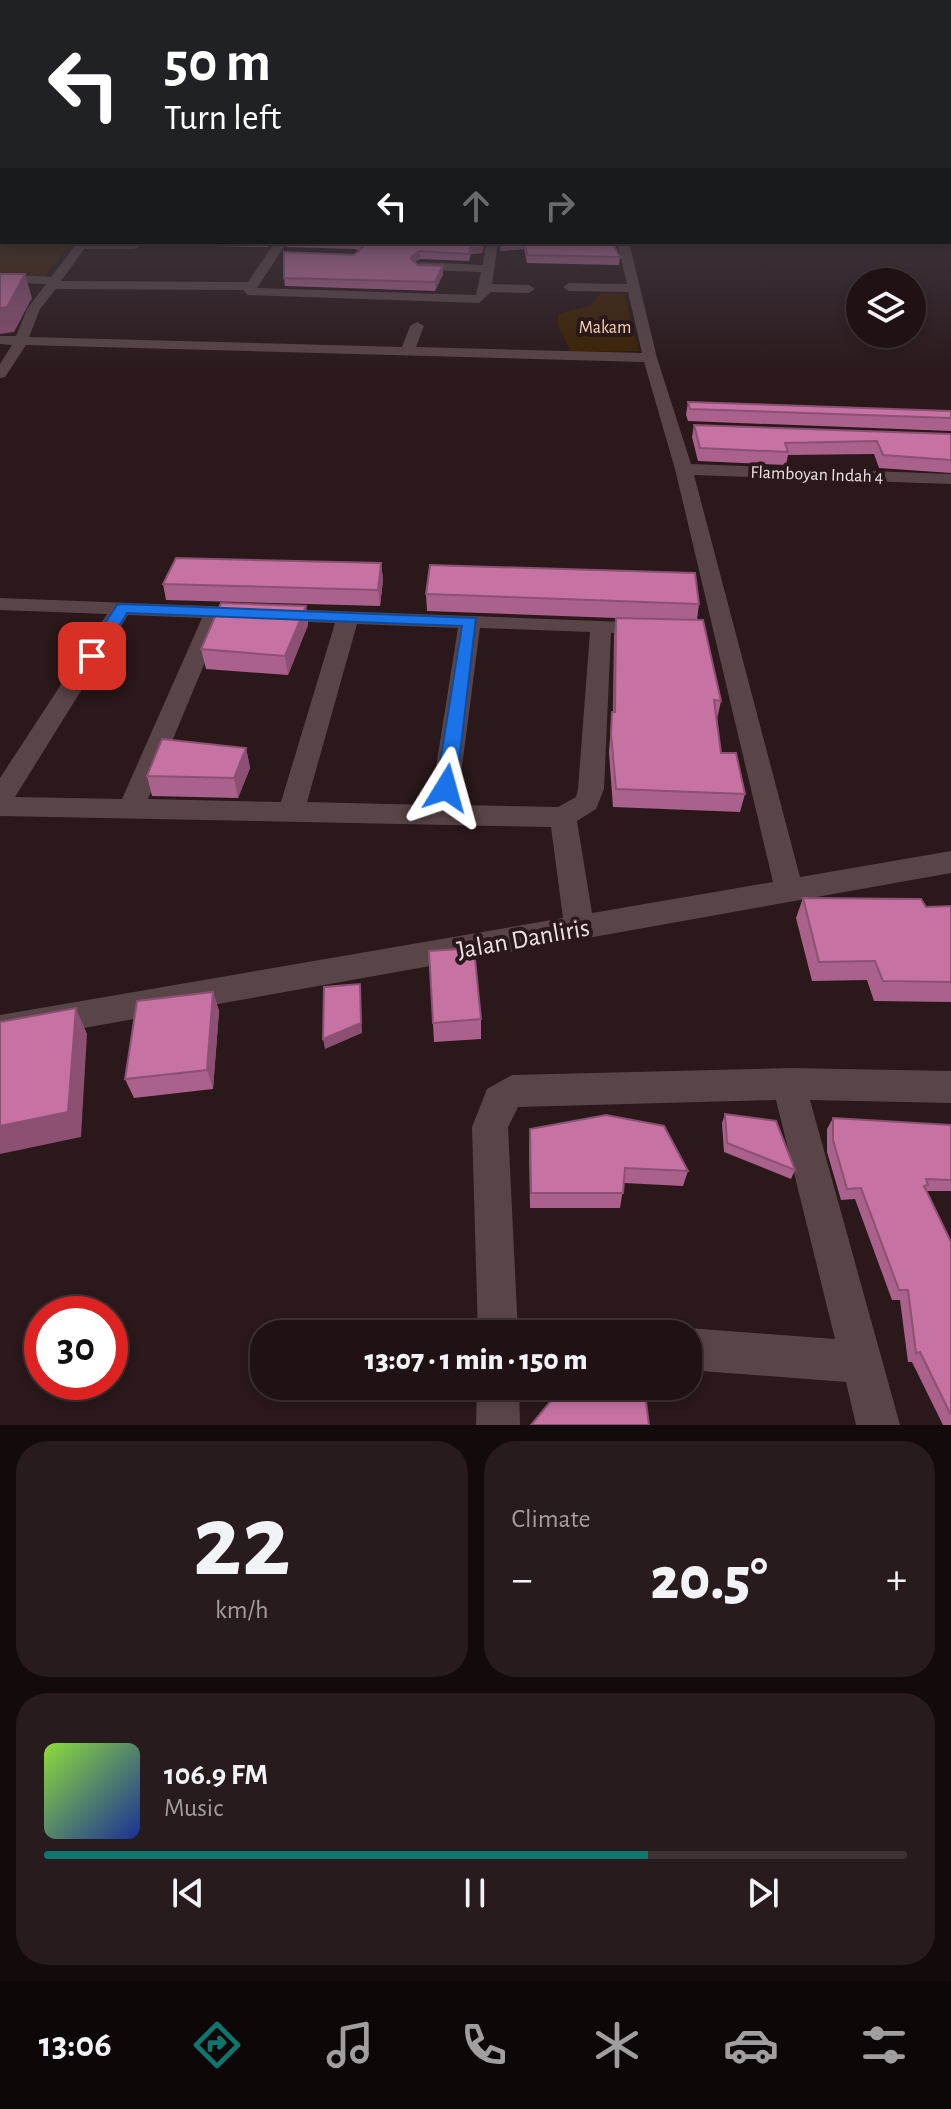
<!DOCTYPE html>
<meta charset="utf-8">
<style>
:root{--surface:#201214;--page:#281b1d;--text:#f1f3f6;--muted:#a29ea0;--line:#3d3234;--accent:#0f766e}
body{margin:0;font-family:"Alegreya Sans",sans-serif;background:var(--page);color:var(--text);height:100vh;display:flex;flex-direction:column;font-size:30px;white-space:nowrap}
*{box-sizing:border-box;margin:0}
p{font-size:26px;color:var(--muted)}
.icon{flex:none;width:44px;height:44px;fill:none;stroke:currentColor;stroke-width:2;stroke-linecap:round;stroke-linejoin:round}
.map{position:relative;height:1425px;overflow:hidden}
.details{display:flex;flex-direction:column;gap:16px;padding:16px;background:#120a0b;flex:1}
.details>*{flex:none}
.banner{position:absolute;left:0px;top:0px;width:952px;height:244px;box-shadow:0 4px 12px #0003,0 0 0 2px var(--line);background:#202124;color:#fff;overflow:hidden}
.controls{position:absolute;left:846px;top:268px;display:grid;gap:16px}
.controls a{display:grid;place-items:center;width:80px;height:80px;border-radius:50%;background:var(--surface);box-shadow:0 4px 12px #0003,0 0 0 2px var(--line);font-size:40px}
.speed{position:absolute;left:24px;top:1296px;display:flex;gap:16px;font-size:40px;font-weight:700;text-align:center}
.speed>*{display:grid;place-content:center;width:104px;height:104px;border-radius:50%;background:var(--surface);box-shadow:0 4px 12px #0003,0 0 0 2px var(--line);line-height:1}
.speed .limit{border:12px solid #d22;background:#fff;color:#111}
.pin{position:absolute;display:grid;place-items:center;width:68px;height:68px;color:#fff;margin:-34px;border-radius:16px;box-shadow:0 4px 12px #0006}
.me{position:absolute;width:88px;margin:-44px;rotate:8deg;stroke-linejoin:round;filter:drop-shadow(0 0 6px #0008)}
.turn{display:flex;align-items:center;gap:28px;height:168px;padding:0 32px;font-size:36px}
.turn .icon{width:104px;height:104px;stroke-width:2.5}
.turn b{display:block;font-size:56px;line-height:68px}
.lanes{display:flex;align-items:center;height:76px;padding:0 32px;background:#0003;justify-content:center;gap:40px;direction:ltr}
.lanes .off{opacity:.35}
.big{font-size:60px;font-weight:800;line-height:1.1}
.details .tile{flex:1;display:flex;flex-direction:column;justify-content:center;gap:12px;min-width:0;padding:0 28px;border-radius:32px;background:var(--page)}
.details .dial{align-items:center;gap:0}
.dial b{font-size:104px;line-height:1}
.song{display:flex;align-items:center;gap:24px}
.cover{width:96px;height:96px;border-radius:12px;background:linear-gradient(135deg,hsl(90 70% 55%),hsl(230 70% 35%))}
.played{height:8px;border-radius:4px;background:linear-gradient(90deg,var(--accent) 70%,var(--line) 70%)}
.keys{display:flex;justify-content:space-around;direction:ltr}
.heat{display:flex;justify-content:space-between;align-items:center;font-size:44px;direction:ltr}
.details .tiles{flex:1;display:grid;gap:16px;grid-template-columns:1fr 1fr}
.tile:last-child{grid-column:span 2}
.trip{position:absolute;left:250px;top:1320px;width:452px;height:80px;border-radius:32px;background:var(--surface);box-shadow:0 4px 12px #0003,0 0 0 2px var(--line);font-weight:800;line-height:80px;text-align:center}
.tabs{display:flex;height:128px;justify-content:space-around;align-items:center;background:#0d0708;color:var(--muted)}
.tabs .icon{width:56px;height:56px}
.tabs .selected{color:var(--accent)}
.tabs b{font-size:36px;color:var(--text)}
.map>svg:first-child{display:block}
.green{fill:#3d2202}
.lines{fill:none;stroke-linecap:round;stroke-linejoin:round}
.minor{fill:#594547;fill-rule:evenodd}
.wall{fill:#aa628c}
.shaded-wall{fill:#8b5072}
.building{fill:#c672a3;stroke:#8b5072;stroke-width:2}
.route{fill:#1a73e8;stroke:#114b97;stroke-width:2}
.labels{text-anchor:middle;stroke-width:8;stroke-linejoin:round;paint-order:stroke}
.far-park-label{font-size:18px;fill:#f7d4b1;stroke:#2a181a}
.far-street-label{font-size:18px;fill:#eee1e2;stroke:#2a181a}
.near-street-label{font-size:26px;fill:#eee1e2;stroke:#2a181a}
</style>
<div class="map">
<svg width="951" height="1425" viewBox="0 0 951 1425">
<rect width="100%" height="100%" fill="#2a181a"/>
<g class="green">
<path d="M0 216 2 242H73L44 277 0 274Z"/>
<path d="M601 293 624 294 639 351 571 352 558 325V314L590 306Z"/>
</g>
<g class="lines">
<g class="minor">
<rect x="0" y="207" width="2" height="6"/>
<path d="M78 242 134 243 140 246 134 249H84L61 281 248 282 275 242H287L257 288 476 295 481 272 420 270 414 266 420 262 483 265 486 242H498L492 284 529 285 535 289 529 293 491 292 479 303 248 295 243 290 56 289 40 309 29 337 402 347 410 326 417 322 424 326 416 347 642 353 628 292 569 291 563 287 569 283 627 284 617 242H629L657 358 691 464 951 474V484L694 475 800 877 951 851V873L0 1043V1015L563 918 551 827 0 816V778L107 614 0 610V598L625 622 628 627 625 632 611 633 604 789 596 809 577 821 592 913 773 882 675 469 644 362 26 345 5 377 0 378V364L12 345 0 344V336H16L27 309 46 284 0 282V274L51 277ZM128 615 202 618 122 799 15 797ZM223 619 335 623 281 802 148 799ZM357 624 458 628 430 805 307 802ZM480 628 590 632 578 789 576 797 558 807 457 805Z"/>
<path d="M789 1068 951 1071V1103L810 1100 900 1425H856L846 1382 688 1370V1334H675L688 1328 835 1339 776 1100 518 1107 508 1127 518 1334H478L472 1127 487 1089 512 1075Z"/>
<path d="M477 1386H519L520 1425H476Z"/>
</g>
</g>
<g class="wall">
<path d="M137 242H272L268 247 143 245Z"/>
<path d="M287 242H485L482 253 471 254 469 261 420 259 415 262 418 265 443 266V274L435 291 285 286 284 278 354 255 359 251 355 249 287 247Z"/>
<path d="M500 242H612L620 257 619 265 527 263 524 249 500 251Z"/>
<path d="M688 402 951 411V431L688 421 686 415Z"/>
<path d="M694 425 951 434V473L879 468 874 454 788 455 786 465 698 461 692 437Z"/>
<path d="M381 563 383 580 380 606 166 600 163 584Z"/>
<path d="M426 594 699 604 697 620 721 701 717 719 721 753 745 794 740 812 613 807 609 752 612 712H613L614 636 616 618 427 611Z"/>
<path d="M306 606 308 625 288 675 206 669 201 649Z"/>
<path d="M246 748 250 768 238 798 152 796 147 776Z"/>
<path d="M803 898 926 907 951 906V1002L874 1001 867 980 812 981 796 918Z"/>
<path d="M429 951 481 1019V1039L434 1042Z"/>
<path d="M213 992 219 1011 213 1089 134 1098 125 1079Z"/>
<path d="M725 1114 795 1170 791 1179 724 1152 722 1123Z"/>
<path d="M833 1118 951 1125V1191H926L951 1242V1425H943L912 1362H908L900 1300H892L855 1199 841 1200 827 1152V1129Z"/>
<path d="M530 1129 688 1171 683 1186 624 1183 620 1208H530L529 1145Z"/>
</g>
<g class="shaded-wall">
<path d="M483 242H485L482 253 471 254 469 261V254L471 246Z"/>
<path d="M513 242H524V249L500 251V243Z"/>
<path d="M420 251V259L412 264 411 259 412 256Z"/>
<path d="M443 266V274L435 291V282Z"/>
<path d="M25 274 32 298 14 332 0 334V308Z"/>
<path d="M381 563 383 580 380 606 378 590Z"/>
<path d="M306 606 308 625 288 675 285 656Z"/>
<path d="M246 748 250 768 238 798 234 778Z"/>
<path d="M360 984 362 1033 325 1049 323 1039Z"/>
<path d="M213 992 219 1011 213 1089 207 1070Z"/>
<path d="M76 1008 87 1034 81 1137 0 1154V1126Z"/>
</g>
<g class="building">
<path d="M356 242H483L482 245 471 246 469 254 420 251 412 256 411 259 418 265 443 266 435 282 284 278V252L354 255 363 247Z"/>
<path d="M525 242H612L620 257 527 255Z"/>
<path d="M0 274H25L7 307 0 308Z"/>
<path d="M688 402 951 411V418L690 409Z"/>
<path d="M694 425 951 434V460L883 455 877 441 785 443 788 452 700 448Z"/>
<path d="M176 558 381 563 378 590 163 584Z"/>
<path d="M430 565 695 573 699 604 426 594Z"/>
<path d="M221 603 306 606 285 656 201 649Z"/>
<path d="M616 618 703 620 721 701 714 700 721 753H736L745 794 616 789 611 734 612 712H615Z"/>
<path d="M162 739 246 748 234 778 147 776Z"/>
<path d="M803 898 921 899 926 907 951 906V982L883 981 875 961 819 962Z"/>
<path d="M474 948 481 1019 433 1023 429 951Z"/>
<path d="M360 984 361 1023 323 1039 324 987Z"/>
<path d="M213 992 207 1070 125 1079 137 1001Z"/>
<path d="M76 1008 68 1112 0 1126V1022Z"/>
<path d="M725 1114 776 1121 795 1170 727 1143Z"/>
<path d="M606 1115 664 1126 688 1171 625 1168 623 1193H531L530 1129Z"/>
<path d="M833 1118 951 1125V1180L926 1179 928 1185 924 1186 951 1242V1415L920 1352 916 1353 908 1290H899L861 1188 847 1189 833 1140Z"/>
<path d="M563 1386H644L649 1425H531Z"/>
</g>
<linearGradient id="sky" x2="0" y2="1"><stop stop-color="#170d0e"/><stop offset="0.47" stop-color="#443d49"/><stop offset="1" stop-color="#443d49" stop-opacity="0"/></linearGradient>
<rect width="951" height="378" fill="url(#sky)"/>
<path class="route" d="M122 604 476 618 456 788 446 795 436 788 462 626 127 613 98 660H86L83 656 117 605Z"/>
<g class="labels">
<g class="far-park-label">
<text x="605" y="333">Makam</text>
</g>
<g class="far-street-label">
<text transform="translate(817 474) rotate(2)" y="6">Flamboyan Indah 4</text>
</g>
<g class="near-street-label">
<text transform="translate(523 938) rotate(-10)" y="9">Jalan Danliris</text>
</g>
</g>
</svg>
<div class="controls">
<a><svg class="icon" aria-label="layers" viewBox="0 0 24 24"><path d="M12 4l9 5-9 5-9-5zM3 14l9 5 9-5"/></svg></a>
</div>
<div class="speed"><div class="limit">30</div></div>
<div class="pin" style="left:92px;top:656px;background:#d93025"><svg class="icon" aria-label="arrive" viewBox="0 0 24 24"><path d="M6 21V4h12l-3 4 3 4H6"/></svg></div>
<svg class="me" style="left:446px;top:788px" viewBox="-20 -20 40 40"><path d="M0-17L14 15 0 8-14 15z" fill="#1a73e8" stroke="#fff" stroke-width="4"/></svg>
<div class="trip">13:07 · 1 min · 150 m</div>
<div class="banner">
<div class="turn"><svg class="icon" aria-label="left" viewBox="0 0 24 24"><path d="M17 20v-9H6M10 6l-5 5 5 5"/></svg><div><b>50 m</b>Turn left</div></div>
<div class="lanes"><svg class="icon" aria-label="left" viewBox="0 0 24 24"><path d="M17 20v-9H6M10 6l-5 5 5 5"/></svg><svg class="icon off" aria-label="ahead" viewBox="0 0 24 24"><path d="M12 20V5M6 11l6-6 6 6"/></svg><svg class="icon off" aria-label="right" viewBox="0 0 24 24"><path d="M7 20v-9h11M14 6l5 5-5 5"/></svg></div>
</div>
</div>
<section class="details">
<div class="tiles">
<div class="tile dial"><b>22</b><p>km/h</p></div>
<div class="tile"><p>Climate</p>
<div class="heat"><a>−</a><b class="big">20.5°</b><a>+</a></div>
</div>
<div class="tile">
<div class="song"><i class="cover"></i><div><b>106.9 FM</b><p>Music</p></div></div>
<div class="played"></div>
<div class="keys"><svg class="icon" aria-label="previous" viewBox="0 0 24 24"><path d="M18 5L8 12l10 7zM5 5v14"/></svg><svg class="icon" aria-label="pause" viewBox="0 0 24 24"><path d="M8 5v14M16 5v14"/></svg><svg class="icon" aria-label="next" viewBox="0 0 24 24"><path d="M6 5l10 7-10 7zM19 5v14"/></svg></div>
</div>
</div>
</section>
<nav class="tabs">
<b>13:06</b>
<svg class="icon selected" aria-label="directions" viewBox="0 0 24 24"><path d="M12 3l9 9-9 9-9-9zM9 14v-3h6M13 9l2 2-2 2"/></svg>
<svg class="icon" aria-label="music" viewBox="0 0 24 24"><path d="M9 18V5l10-2v13"/><circle cx="6" cy="18" r="3"/><circle cx="16" cy="16" r="3"/></svg>
<svg class="icon" aria-label="phone" viewBox="0 0 24 24"><path d="M5 4h4l2 5-3 2q2 4 5 5l2-3 5 2v4C11 20 4 13 5 4z"/></svg>
<svg class="icon" aria-label="climate" viewBox="0 0 24 24"><path d="M12 3v18M4 7l16 10M4 17L20 7"/></svg>
<svg class="icon" aria-label="car" viewBox="0 0 24 24"><path d="M5 17H2v-5l4-1 3-4h7l3 4 3 1v5h-3M9 17h6M6 11h13"/><circle cx="7" cy="17" r="2"/><circle cx="17" cy="17" r="2"/></svg>
<svg class="icon" aria-label="filters" viewBox="0 0 24 24"><path d="M4 7h16M4 17h16"/><circle cx="9" cy="7" r="2"/><circle cx="15" cy="17" r="2"/></svg>
</nav>
